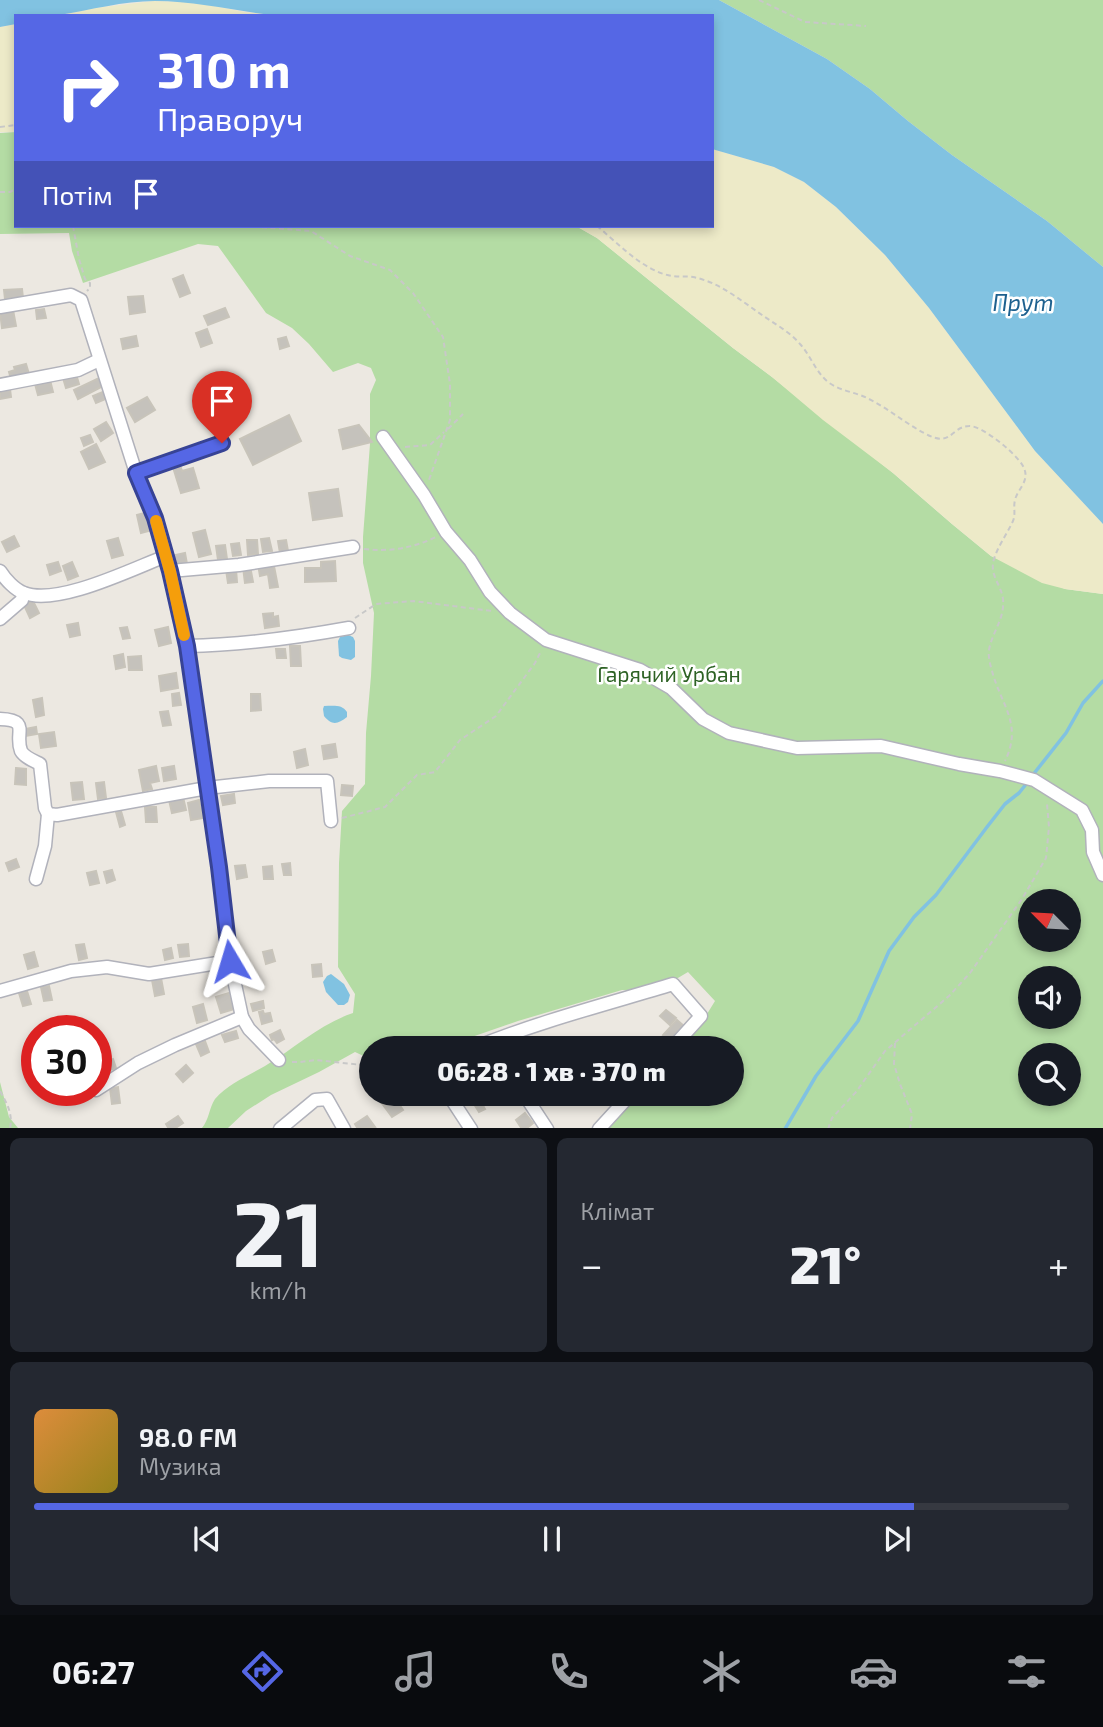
<!DOCTYPE html>
<html lang="uk">
<meta charset="utf-8">
<style>
:root{--surface:#171b24;--page:#242831;--text:#f1f3f6;--muted:#9ea1a6;--line:#363941;--accent:#5567e5}
body{margin:0;font-family:"Exo 2",sans-serif;background:var(--page);color:var(--text);height:100vh;display:flex;flex-direction:column;font-size:26px;white-space:nowrap}
*{box-sizing:border-box;margin:0}
p{font-size:23px;color:var(--muted)}
.icon{flex:none;width:38px;height:38px;fill:none;stroke:currentColor;stroke-width:2;stroke-linecap:round;stroke-linejoin:round}
.map{position:relative;height:1128px;overflow:hidden}
.panel{display:flex;flex-direction:column;gap:10px;padding:10px;background:#0d0f14;flex:1}
.panel>*{flex:none}
.hud{position:absolute;left:14px;top:14px;width:700px;height:214px;border-radius:0px;box-shadow:0 4px 10px #0003;background:#5567e5;color:#fff;overflow:hidden}
.needle{width:46px;rotate:294deg}
.fabs{position:absolute;left:1018px;top:889px;display:grid;gap:14px}
.fabs a{display:grid;place-items:center;width:63px;height:63px;border-radius:50%;background:var(--surface);box-shadow:0 4px 10px #0003;font-size:35px}
.speed{position:absolute;left:21px;top:1015px;display:flex;gap:14px;font-size:35px;font-weight:700;text-align:center}
.speed>*{display:grid;place-content:center;width:91px;height:91px;border-radius:50%;background:var(--surface);box-shadow:0 4px 10px #0003;line-height:1}
.speed .limit{border:10px solid #d22;background:#fff;color:#111}
.pin{position:absolute;display:grid;place-items:center;width:60px;height:60px;color:#fff;margin:-72px -30px;border-radius:50% 50% 50% 0;rotate:-45deg;box-shadow:0 0 7px #0007}
.pin .icon{rotate:45deg}
.me{position:absolute;width:77px;margin:-38px;rotate:353deg;stroke-linejoin:round;filter:drop-shadow(0 0 5px #0008)}
.turn{display:flex;align-items:center;gap:24px;height:147px;padding:0 28px;font-size:32px}
.turn .icon{width:91px;height:91px;stroke-width:2.5}
.turn b{display:block;font-size:49px;line-height:60px}
.then{display:flex;align-items:center;height:66px;padding:0 28px;background:#0003;gap:14px;font-size:26px}
.big{font-size:52px;font-weight:800;line-height:1.1}
.panel .tile{flex:1;display:flex;flex-direction:column;justify-content:center;gap:10px;min-width:0;padding:0 24px;border-radius:10px;background:var(--page)}
.panel .dial{align-items:center;gap:0}
.dial b{font-size:91px;line-height:1}
.song{display:flex;align-items:center;gap:21px}
.cover{width:84px;height:84px;border-radius:10px;background:linear-gradient(135deg,hsl(30 70% 55%),hsl(50 70% 35%))}
.played{height:7px;border-radius:4px;background:linear-gradient(90deg,var(--accent) 85%,var(--line) 85%)}
.keys{display:flex;justify-content:space-around;direction:ltr}
.heat{display:flex;justify-content:space-between;align-items:center;font-size:38px;direction:ltr}
.panel .tiles{flex:1;display:grid;gap:10px;grid-template-columns:1fr 1fr}
.tile:last-child{grid-column:span 2}
.trip{position:absolute;left:359px;top:1036px;width:385px;height:70px;border-radius:35px;background:var(--surface);box-shadow:0 4px 10px #0003;font-weight:800;line-height:70px;text-align:center}
.dock{display:flex;height:112px;justify-content:space-around;align-items:center;background:#090b0e;color:var(--muted)}
.dock .icon{width:49px;height:49px}
.dock .current{color:var(--accent)}
.dock b{font-size:32px;color:var(--text)}
.map>svg:first-child{display:block}
.green{fill:#b4dca4;fill-rule:evenodd}
.sand{fill:#edeac8}
.water{fill:#81c2e1}
.lines{fill:none;stroke-linecap:round;stroke-linejoin:round}
.stream{stroke:#81c2e1;stroke-width:3.5}
.building{fill:#c5c2bc;stroke:#c8c4ba;stroke-width:2}
.minor-casing{stroke:#b1b2bb;stroke-width:15}
.path{stroke:#c8c8c8;stroke-width:2;stroke-dasharray:5 3.5;stroke-linecap:butt}
.minor{stroke:#fff;stroke-width:12}
.route-casing{stroke:#374395;stroke-width:18}
.route{stroke:#5567e5;stroke-width:12}
.slow{stroke:#f59e0b;stroke-width:12}
.labels{text-anchor:middle;stroke-width:5;stroke-linejoin:round;paint-order:stroke}
.park-label{font-size:21px;fill:#2d6224;stroke:#fff}
.water-label{font-size:23px;font-style:italic;fill:#1e618f;stroke:#fff}
</style>
<div class="map">
<svg width="1103" height="1129" viewBox="0 0 1103 1129">
<rect width="100%" height="100%" fill="#ece8e1"/>
<g class="green">
<path d="M719 0H1103V267L1047 221 952 155 908 121 870 89 827 59Z"/>
<path d="M16 132V226H576L597 238 733 348 772 377 893 473 952 524 991 556 1065 589 1103 594V1128H609L638 1094H732V1048H677L707 1014 715 1001 688 972 656 991 622 990 518 1021 440 1048H371V1058H368L355 1052 319 1072 271 1095 246 1111 228 1128H202C209 1120 209 1108 215 1099 228 1084 248 1076 265 1066 295 1048 320 1024 353 1013L355 994 338 967 339 863 342 811 365 784 366 733 371 676 374 613 363 563V537L370 444V394L376 380 371 368 358 363 333 372 309 344 292 328 266 313 218 246 198 244 83 283 72 251 69 233 0 234V133ZM1031 901H1069V940H1031ZM1031 978H1069V1017H1031ZM1031 1055H1069V1094H1031Z"/>
<path d="M0 1082 9 1117 18 1128H0Z"/>
</g>
<g class="sand">
<path d="M153 1 193 2 245 12 273 15 325 16H57L95 8Z"/>
<path d="M16 24V132H0V27Z"/>
<path d="M712 149 774 167 804 182 836 207 885 255 929 308 1035 451 1103 524V594L1065 589 1042 583 991 556 952 524 893 473 823 420 772 377 733 348 597 238 576 226H712Z"/>
</g>
<g class="water">
<path d="M0 0H719L827 59 870 89 908 121 952 155 1047 221 1103 267V524L1035 451 929 308 885 255 836 207 804 182 774 167 712 149V16L273 15C234 11 195 1 155 1 123 1 91 10 59 15 45 17 30 16 16 16V24L0 27Z"/>
<path d="M348 635 353 637 355 641V657L351 660 342 658 339 656 338 641 340 637Z"/>
<path d="M324 706C333 706 342 704 347 712V717C338 724 332 726 324 716L323 709Z"/>
<path d="M331 974 344 984 350 995 348 1002 344 1005H338L326 992 323 982 327 976Z"/>
</g>
<g class="lines">
<g class="stream">
<path d="M1032 776 1066 733 1083 703 1103 681"/>
<path d="M785 1129 816 1076 858 1021 889 951 914 917 936 895 987 827 1005 804 1019 793 1027 783"/>
</g>
</g>
<g class="building">
<path d="M183 275 190 293 180 297 173 279Z"/>
<path d="M22 289 23 298 5 299 4 290Z"/>
<path d="M143 296 145 312 130 314 128 297Z"/>
<path d="M225 308 229 317 208 325 204 316Z"/>
<path d="M44 309 46 318 37 319 36 310Z"/>
<path d="M13 310 16 326 2 328 0 312Z"/>
<path d="M207 329 212 343 201 347 196 333Z"/>
<path d="M136 336 138 346 123 349 121 339Z"/>
<path d="M286 337 289 346 280 349 278 339Z"/>
<path d="M26 364 29 374 11 379 9 372 15 370 14 367Z"/>
<path d="M76 374 79 384 66 388 63 378Z"/>
<path d="M99 378 103 386 78 399 74 390Z"/>
<path d="M50 380 53 392 38 395 35 384Z"/>
<path d="M10 389 11 397 0 399V391Z"/>
<path d="M105 391 108 398 96 403 93 396Z"/>
<path d="M147 397 155 410 135 422 127 408Z"/>
<path d="M289 415 301 441 253 465 240 439Z"/>
<path d="M106 422 113 433 101 441 94 429Z"/>
<path d="M359 425 372 442 343 449 339 430Z"/>
<path d="M90 435 93 442 84 446 81 438Z"/>
<path d="M96 444 105 462 89 469 81 452Z"/>
<path d="M179 462 182 471 193 468 199 488 181 493 172 464Z"/>
<path d="M338 489 342 516 313 520 309 493Z"/>
<path d="M148 512 152 530 141 533 137 515Z"/>
<path d="M205 530 211 554 199 557 193 533Z"/>
<path d="M14 536 19 546 7 552 2 542Z"/>
<path d="M118 538 123 555 112 558 107 541Z"/>
<path d="M269 538 272 551 263 552 261 539Z"/>
<path d="M247 540H257L258 554 248 555Z"/>
<path d="M286 540 288 551 280 553 278 541Z"/>
<path d="M239 543 241 555 233 556 231 544Z"/>
<path d="M225 545 227 559 218 560 216 546Z"/>
<path d="M185 553 187 564 173 566 171 556Z"/>
<path d="M273 561 278 587 270 588 268 574 260 576 258 564Z"/>
<path d="M335 561 336 581 305 582V568H321V562Z"/>
<path d="M58 562 61 571 50 575 47 565Z"/>
<path d="M72 562 78 576 68 580 63 566Z"/>
<path d="M250 566 253 582 245 583 243 567Z"/>
<path d="M236 569 237 582 228 583 226 570Z"/>
<path d="M33 601 39 613 30 618 24 605Z"/>
<path d="M273 613V617L278 616 279 626 265 628 263 614Z"/>
<path d="M78 623 80 635 70 637 67 625Z"/>
<path d="M127 627 130 638 123 639 120 628Z"/>
<path d="M168 627 171 643 159 646 155 630Z"/>
<path d="M290 646H300L301 666H291Z"/>
<path d="M276 649H285L286 658H277Z"/>
<path d="M123 654 125 667 116 669 114 656Z"/>
<path d="M141 656 142 670H129L128 657Z"/>
<path d="M176 673 178 688 161 691 159 676Z"/>
<path d="M179 693 181 705 173 706 172 694Z"/>
<path d="M251 694H260L261 710 251 711Z"/>
<path d="M42 698 44 715 36 717 33 700Z"/>
<path d="M168 711 171 725 163 726 160 712Z"/>
<path d="M36 727 37 734 25 736V729Z"/>
<path d="M54 732 56 746 41 748 39 734Z"/>
<path d="M335 744 337 757 324 759 322 746Z"/>
<path d="M305 749 308 765 297 768 294 752Z"/>
<path d="M156 766 159 781 150 783 152 789 143 791 139 770Z"/>
<path d="M174 766 176 779 164 781 162 768Z"/>
<path d="M16 768 26 769V785L15 784Z"/>
<path d="M82 782 84 799 73 800 71 783Z"/>
<path d="M104 782 106 798 98 799 96 783Z"/>
<path d="M342 785 353 786 352 796 341 795Z"/>
<path d="M234 794 235 803 223 805 221 796Z"/>
<path d="M183 797 186 810 172 813 169 800Z"/>
<path d="M199 800 203 818 191 820 188 803Z"/>
<path d="M145 807H156L157 822H146Z"/>
<path d="M121 811 125 825 120 827 116 812Z"/>
<path d="M16 859 19 867 9 871 6 863Z"/>
<path d="M290 863 291 875H284L282 864Z"/>
<path d="M245 865 247 877 237 879 235 866Z"/>
<path d="M272 866 273 879H264L263 867Z"/>
<path d="M112 870 115 880 107 883 104 872Z"/>
<path d="M96 871 99 883 90 885 87 873Z"/>
<path d="M84 944 87 958 79 960 76 945Z"/>
<path d="M188 944 189 956 180 957 178 945Z"/>
<path d="M171 948 173 958 165 960 163 950Z"/>
<path d="M272 950 275 961 266 964 263 952Z"/>
<path d="M34 952 38 966 28 969 24 955Z"/>
<path d="M321 964 322 976 313 977 312 965Z"/>
<path d="M161 978 164 994 155 996 152 980Z"/>
<path d="M49 986 52 1000 44 1001 41 987Z"/>
<path d="M27 991 31 1004 23 1006 19 993Z"/>
<path d="M229 993 234 1009 221 1013 216 997Z"/>
<path d="M263 1001 264 1008 253 1011 251 1004Z"/>
<path d="M203 1004 207 1020 197 1023 193 1007Z"/>
<path d="M666 1010 676 1018 670 1025 660 1016Z"/>
<path d="M263 1011 264 1014 270 1013 272 1021 262 1024 259 1012Z"/>
<path d="M677 1020 684 1026 671 1041 663 1035Z"/>
<path d="M280 1030 284 1039 277 1043 274 1039 272 1040 270 1035Z"/>
<path d="M236 1031 238 1038 225 1042 222 1035Z"/>
<path d="M205 1041 209 1052 201 1056 196 1044Z"/>
<path d="M113 1059 116 1068 105 1072 102 1063Z"/>
<path d="M186 1065 193 1073 183 1082 176 1074Z"/>
<path d="M118 1087 120 1103 112 1104 110 1088Z"/>
<path d="M62 1090H71L73 1100 58 1103 56 1092Z"/>
<path d="M375 1094H388L392 1098 394 1097 403 1110 392 1117Z"/>
<path d="M482 1099 485 1105 483 1106 485 1109 479 1112 474 1104Z"/>
<path d="M525 1113 533 1123 526 1129H522L516 1120Z"/>
<path d="M178 1116 183 1123 174 1129H169L166 1124Z"/>
<path d="M367 1116 375 1127 358 1129 355 1124Z"/>
</g>
<g class="lines">
<g class="minor-casing">
<g id="minor">
<path d="M0 307 71 295 81 300 136 473 155 518 170 571 187 646 219 867 230 961 242 1017 249 1029 279 1060"/>
<path d="M0 385 78 370 99 360"/>
<path d="M383 437 424 495 446 532 470 560 490 592 510 613 546 640 640 670 671 688 703 719 729 733 797 748 881 746 959 764 1000 771 1034 780 1082 810 1092 830 1093 852 1103 875"/>
<path d="M136 473 222 443"/>
<path d="M0 571C5 579 15 590 24 593 58 606 132 569 166 556"/>
<path d="M170 571 239 565 353 547"/>
<path d="M0 619 22 600 23 593"/>
<path d="M187 646C243 645 294 638 349 628"/>
<path d="M0 719C31 720 14 733 21 751 24 757 34 761 40 764L45 808 48 814 57 815 207 788 269 781H327L331 821"/>
<path d="M36 879 45 846 48 814"/>
<path d="M0 991 71 971 107 967 149 974 230 961"/>
<path d="M474 1048C537 1022 607 1004 673 984L701 1016 672 1048"/>
<path d="M96 1090 138 1063 175 1045 242 1017"/>
<path d="M448 1094 471 1129"/>
<path d="M524 1094 547 1129"/>
<path d="M280 1129 315 1100 327 1099 344 1129"/>
<path d="M599 1129 631 1094"/>
</g>
</g>
<g class="path">
<path d="M759 0 805 22 866 26"/>
<path d="M0 127 16 125"/>
<path d="M0 192H10L16 189"/>
<path d="M73 226 79 259 85 279 90 283V288L87 291"/>
<path d="M245 226 311 231 350 256 390 270 413 293 443 337 450 384V420L429 480"/>
<path d="M597 226C619 244 643 271 672 276 679 277 686 276 693 277 703 279 713 283 722 288 736 296 749 306 762 315 775 324 790 332 800 344 811 356 815 371 828 382 840 391 855 392 867 398 888 408 906 424 926 434 952 448 950 427 969 426 982 425 1023 458 1025 471 1028 483 1017 490 1015 500 1013 508 1016 513 1013 521 1007 534 998 546 994 559 989 575 1001 584 1003 599 1005 619 992 632 989 650 988 656 990 664 992 671 1001 705 1023 724 1005 761"/>
<path d="M448 429 463 414"/>
<path d="M405 447 430 445 444 432"/>
<path d="M364 549C390 552 413 548 436 537"/>
<path d="M355 618 376 604 413 601 492 611"/>
<path d="M342 818 385 807 417 775 435 772 460 740 496 716 535 663 541 651"/>
<path d="M895 1043 894 1064 900 1084 912 1114 910 1129"/>
<path d="M292 1062H300L316 1060 371 1066"/>
<path d="M0 1091C7 1104 13 1113 10 1129"/>
<path d="M828 1129 832 1118 856 1092 885 1051 949 996 970 973 1022 899 1046 858 1049 827 1047 804"/>
</g>
<use href="#minor" class="minor"/>
</g>
<g class="lines">
<g class="route-casing">
<path id="route" d="M222 443 136 473 155 518 170 571 187 646 219 867 230 961"/>
</g>
<use href="#route" class="route"/>
<path class="slow" d="M156 521 170 571 184 635"/>
</g>
<g class="labels">
<g class="park-label">
<text x="669" y="682">Гарячий Урбан</text>
</g>
<g class="water-label">
<text x="1023" y="311">Прут</text>
</g>
</g>
</svg>
<div class="fabs">
<a><svg class="needle" viewBox="-14 -14 28 28"><path d="M0-13l5 13h-10z" fill="#e53935"/><path d="M0 13l5-13h-10z" fill="#9ea1a6"/></svg></a>
<a><svg class="icon" aria-label="sound" viewBox="0 0 24 24"><path d="M4 9h4l5-4v14l-5-4H4zM17 9q2 3 0 6"/></svg></a>
<a><svg class="icon" aria-label="search" viewBox="0 0 24 24"><circle cx="10" cy="10" r="6"/><path d="M15 15l6 6"/></svg></a>
</div>
<div class="speed"><div class="limit">30</div></div>
<div class="pin" style="left:222px;top:443px;background:#d93025"><svg class="icon" aria-label="arrive" viewBox="0 0 24 24"><path d="M6 21V4h12l-3 4 3 4H6"/></svg></div>
<svg class="me" style="left:230px;top:961px" viewBox="-20 -20 40 40"><path d="M0-17L14 15 0 8-14 15z" fill="#5567e5" stroke="#fff" stroke-width="4"/></svg>
<div class="trip">06:28 · 1 хв · 370 m</div>
<div class="hud">
<div class="turn"><svg class="icon" aria-label="right" viewBox="0 0 24 24"><path d="M7 20v-9h11M14 6l5 5-5 5"/></svg><div><b>310 m</b>Праворуч</div></div>
<div class="then">Потім<svg class="icon" aria-label="arrive" viewBox="0 0 24 24"><path d="M6 21V4h12l-3 4 3 4H6"/></svg></div>
</div>
</div>
<section class="panel">
<div class="tiles">
<div class="tile dial"><b>21</b><p>km/h</p></div>
<div class="tile"><p>Клімат</p>
<div class="heat"><a>−</a><b class="big">21°</b><a>+</a></div>
</div>
<div class="tile">
<div class="song"><i class="cover"></i><div><b>98.0 FM</b><p>Музика</p></div></div>
<div class="played"></div>
<div class="keys"><svg class="icon" aria-label="previous" viewBox="0 0 24 24"><path d="M18 5L8 12l10 7zM5 5v14"/></svg><svg class="icon" aria-label="pause" viewBox="0 0 24 24"><path d="M8 5v14M16 5v14"/></svg><svg class="icon" aria-label="next" viewBox="0 0 24 24"><path d="M6 5l10 7-10 7zM19 5v14"/></svg></div>
</div>
</div>
</section>
<nav class="dock">
<b>06:27</b>
<svg class="icon current" aria-label="directions" viewBox="0 0 24 24"><path d="M12 3l9 9-9 9-9-9zM9 14v-3h6M13 9l2 2-2 2"/></svg>
<svg class="icon" aria-label="music" viewBox="0 0 24 24"><path d="M9 18V5l10-2v13"/><circle cx="6" cy="18" r="3"/><circle cx="16" cy="16" r="3"/></svg>
<svg class="icon" aria-label="phone" viewBox="0 0 24 24"><path d="M5 4h4l2 5-3 2q2 4 5 5l2-3 5 2v4C11 20 4 13 5 4z"/></svg>
<svg class="icon" aria-label="climate" viewBox="0 0 24 24"><path d="M12 3v18M4 7l16 10M4 17L20 7"/></svg>
<svg class="icon" aria-label="car" viewBox="0 0 24 24"><path d="M5 17H2v-5l4-1 3-4h7l3 4 3 1v5h-3M9 17h6M6 11h13"/><circle cx="7" cy="17" r="2"/><circle cx="17" cy="17" r="2"/></svg>
<svg class="icon" aria-label="filters" viewBox="0 0 24 24"><path d="M4 7h16M4 17h16"/><circle cx="9" cy="7" r="2"/><circle cx="15" cy="17" r="2"/></svg>
</nav>
